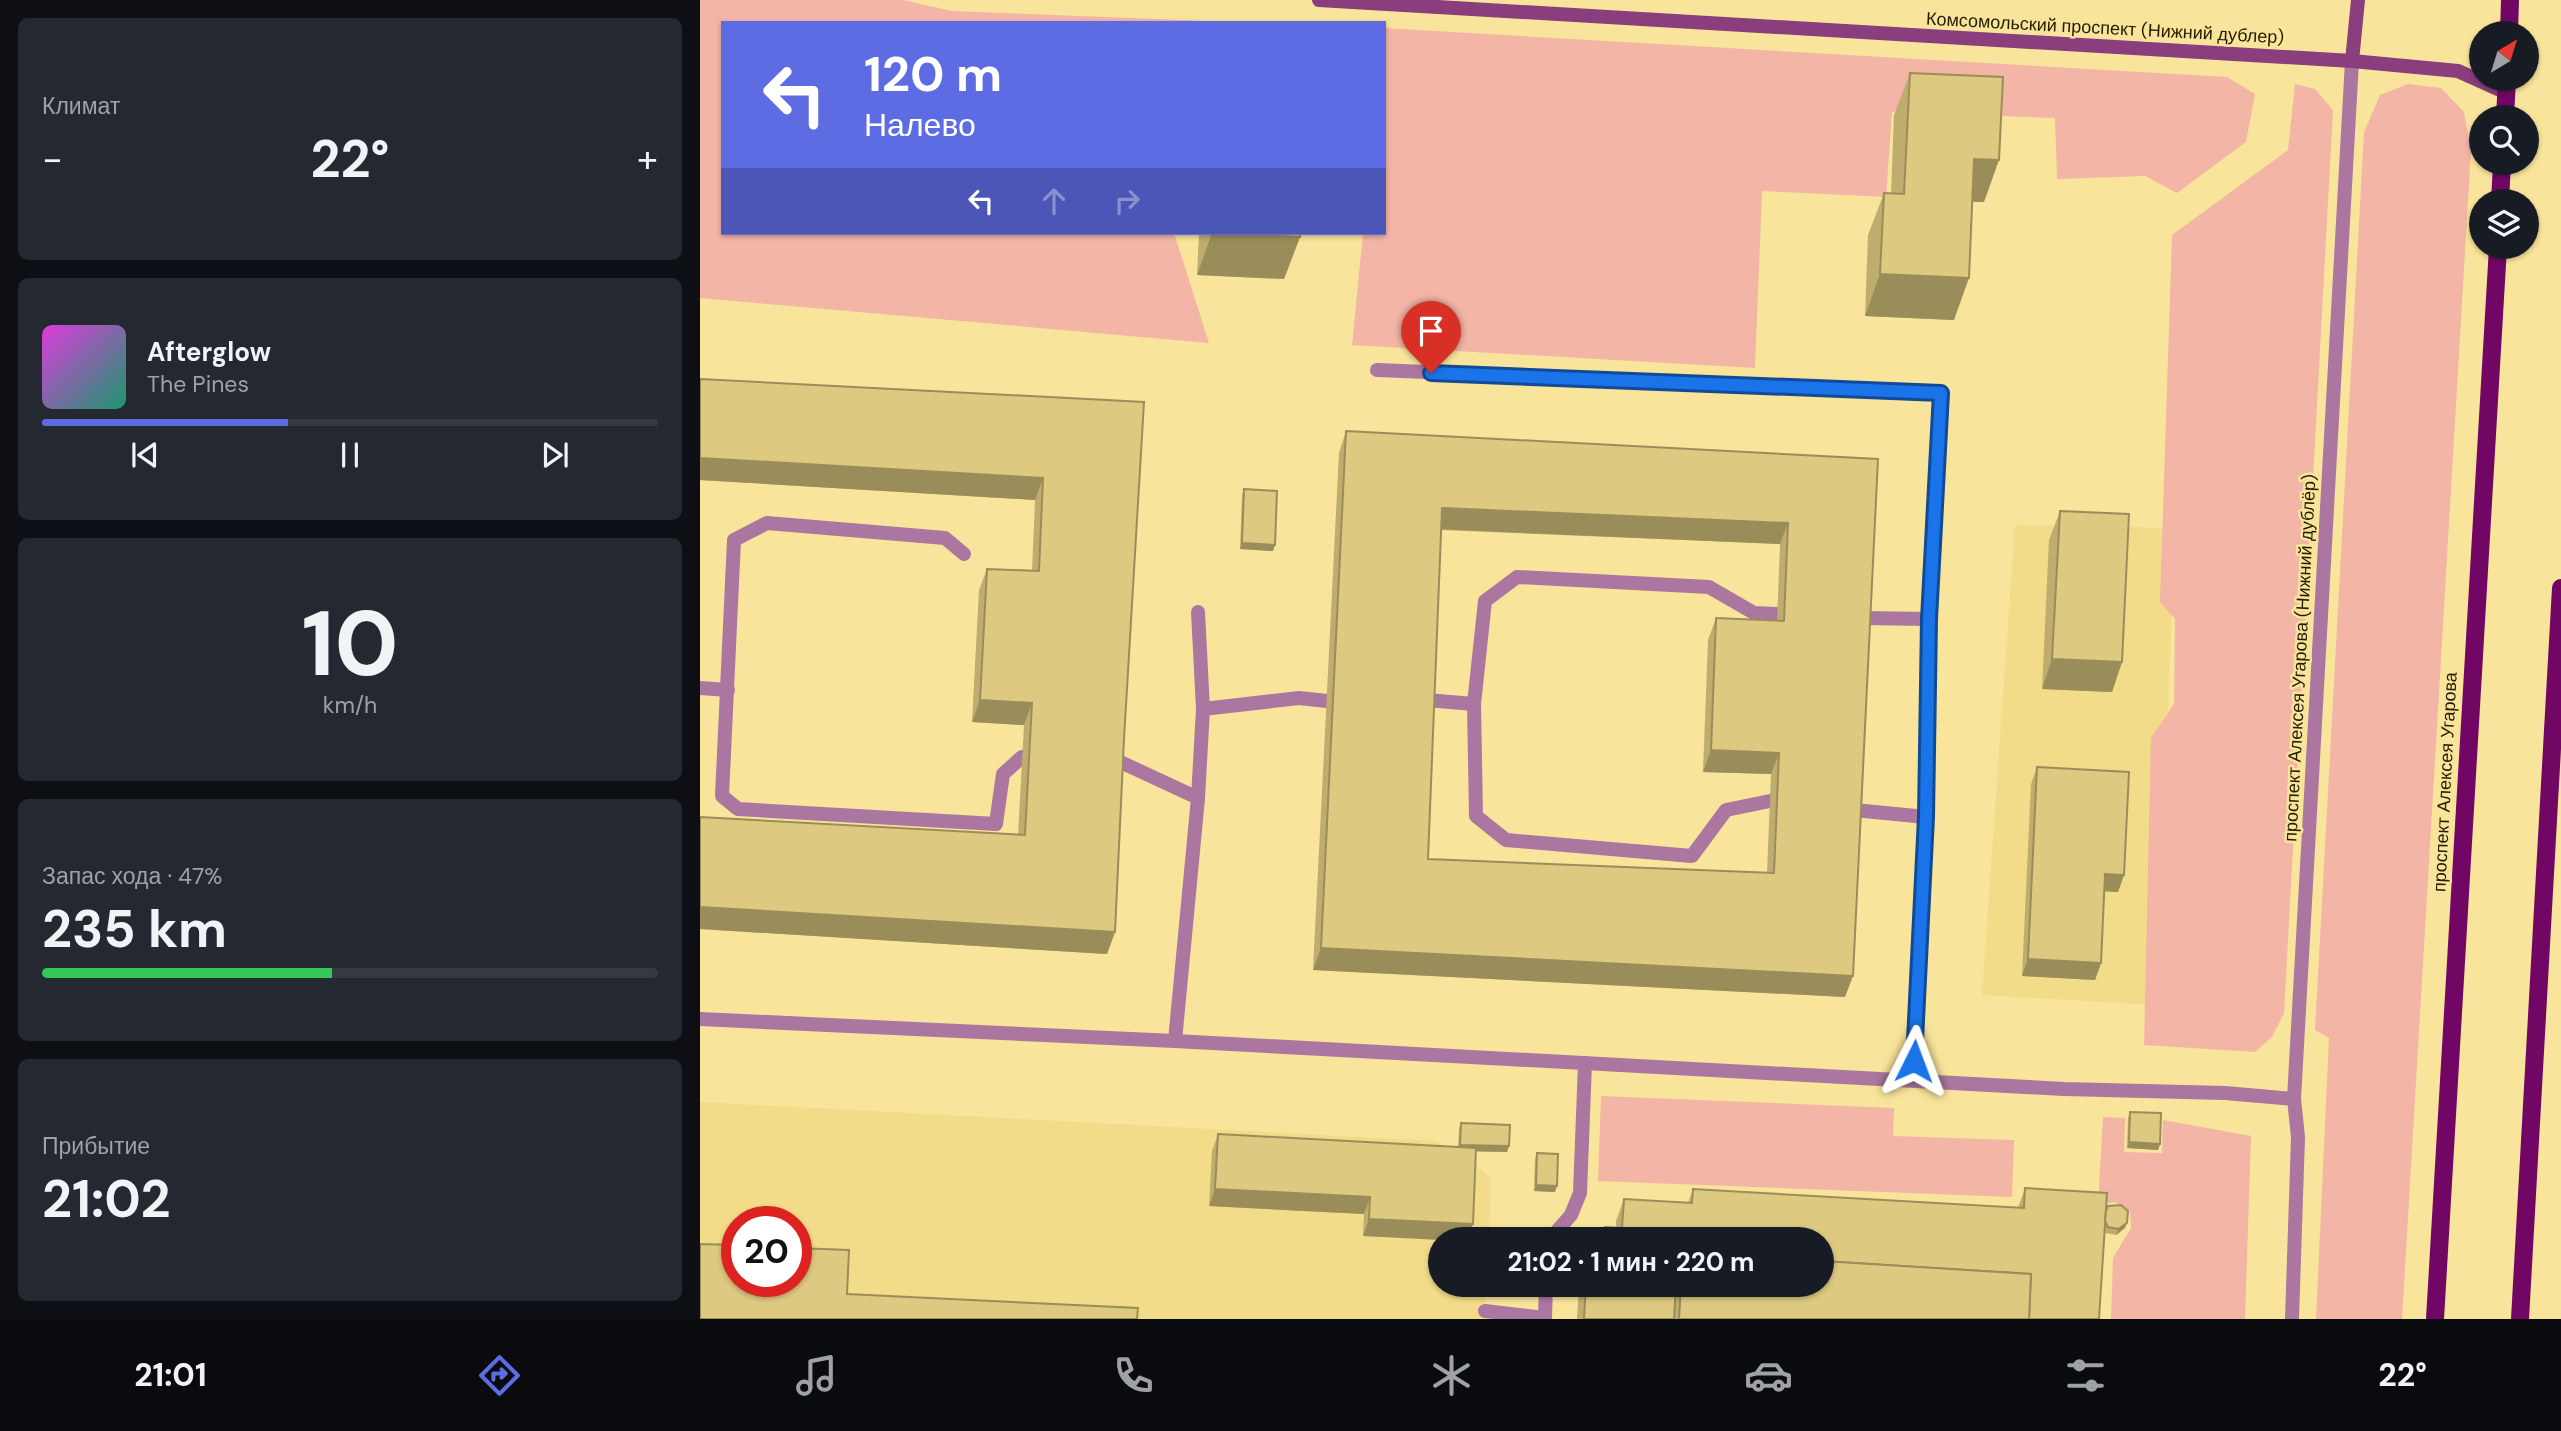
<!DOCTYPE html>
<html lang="ru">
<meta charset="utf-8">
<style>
:root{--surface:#171b24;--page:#242831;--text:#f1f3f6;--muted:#9ea1a6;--line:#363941;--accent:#5e6ce4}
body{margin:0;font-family:"DM Sans",sans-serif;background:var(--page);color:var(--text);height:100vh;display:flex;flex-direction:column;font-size:26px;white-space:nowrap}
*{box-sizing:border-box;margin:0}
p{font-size:23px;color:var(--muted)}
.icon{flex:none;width:38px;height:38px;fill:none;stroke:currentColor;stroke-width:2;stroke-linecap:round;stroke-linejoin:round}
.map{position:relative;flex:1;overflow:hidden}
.side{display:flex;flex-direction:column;gap:18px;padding:18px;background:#0d0f14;width:700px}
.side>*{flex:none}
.guide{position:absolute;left:21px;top:21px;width:665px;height:214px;border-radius:0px;box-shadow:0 2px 5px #0004;background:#5e6ce4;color:#fff;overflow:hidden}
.needle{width:46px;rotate:38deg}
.controls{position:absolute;left:1769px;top:21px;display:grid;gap:14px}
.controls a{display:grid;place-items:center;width:70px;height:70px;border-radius:50%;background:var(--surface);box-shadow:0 2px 5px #0004;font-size:35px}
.speed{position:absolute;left:21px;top:1206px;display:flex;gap:14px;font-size:35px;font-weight:700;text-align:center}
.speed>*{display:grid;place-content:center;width:91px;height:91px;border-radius:50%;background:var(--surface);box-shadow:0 2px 5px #0004;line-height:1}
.speed .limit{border:10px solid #d22;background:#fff;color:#111}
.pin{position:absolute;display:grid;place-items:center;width:60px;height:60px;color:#fff;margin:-72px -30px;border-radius:50% 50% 50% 0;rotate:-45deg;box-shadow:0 0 7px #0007}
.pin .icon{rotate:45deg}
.me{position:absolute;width:77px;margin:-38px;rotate:3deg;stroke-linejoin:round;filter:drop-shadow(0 0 5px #0008)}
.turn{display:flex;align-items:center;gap:24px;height:147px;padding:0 28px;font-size:32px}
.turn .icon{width:91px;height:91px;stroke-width:2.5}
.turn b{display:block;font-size:49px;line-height:60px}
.lanes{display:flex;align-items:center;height:66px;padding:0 28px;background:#0003;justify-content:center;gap:35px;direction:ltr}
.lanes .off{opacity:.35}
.big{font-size:52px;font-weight:700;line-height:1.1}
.side .widget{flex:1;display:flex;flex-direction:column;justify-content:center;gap:10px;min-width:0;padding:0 24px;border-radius:10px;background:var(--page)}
.side .dial{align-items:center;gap:0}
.dial b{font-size:91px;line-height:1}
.song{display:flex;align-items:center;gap:21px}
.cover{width:84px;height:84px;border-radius:10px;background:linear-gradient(135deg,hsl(300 70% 55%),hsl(160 70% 35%))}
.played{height:7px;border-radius:4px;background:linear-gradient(90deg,var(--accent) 40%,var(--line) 40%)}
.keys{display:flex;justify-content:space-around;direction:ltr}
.heat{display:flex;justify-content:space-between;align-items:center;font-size:38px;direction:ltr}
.charge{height:10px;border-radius:5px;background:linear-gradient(90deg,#34c759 47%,var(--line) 0)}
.trip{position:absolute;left:728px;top:1227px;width:406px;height:70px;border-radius:35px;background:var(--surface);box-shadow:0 2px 5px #0004;font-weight:700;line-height:70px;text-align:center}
.dock{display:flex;height:112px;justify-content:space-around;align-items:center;background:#090b0e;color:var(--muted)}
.dock .icon{width:49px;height:49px}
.dock .selected{color:var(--accent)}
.dock b{font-size:32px;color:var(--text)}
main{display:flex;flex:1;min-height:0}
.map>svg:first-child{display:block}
.built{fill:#f2db89;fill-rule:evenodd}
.green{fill:#f3b5a6}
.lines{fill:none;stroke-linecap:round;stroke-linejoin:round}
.lane{stroke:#ab76a0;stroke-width:14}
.street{stroke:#ab76a0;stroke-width:14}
.secondary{stroke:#8a3e7d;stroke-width:14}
.primary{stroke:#710664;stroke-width:18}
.wall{fill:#bead6e;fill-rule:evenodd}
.shaded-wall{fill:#9b8d5a}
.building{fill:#ddc980;stroke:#9b8d5a;stroke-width:2;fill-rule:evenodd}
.route-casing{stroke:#114b97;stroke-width:18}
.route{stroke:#1a73e8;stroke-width:12}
.labels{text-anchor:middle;stroke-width:5;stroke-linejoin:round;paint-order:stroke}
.street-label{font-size:18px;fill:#251d00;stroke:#f9e49b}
</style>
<main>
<section class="side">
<div class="widget"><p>Климат</p>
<div class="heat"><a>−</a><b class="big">22°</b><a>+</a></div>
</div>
<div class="widget">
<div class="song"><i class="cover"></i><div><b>Afterglow</b><p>The Pines</p></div></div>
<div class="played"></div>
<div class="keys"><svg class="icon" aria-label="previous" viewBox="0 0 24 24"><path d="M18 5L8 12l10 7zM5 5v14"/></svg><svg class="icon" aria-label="pause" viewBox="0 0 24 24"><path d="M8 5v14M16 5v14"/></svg><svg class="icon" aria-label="next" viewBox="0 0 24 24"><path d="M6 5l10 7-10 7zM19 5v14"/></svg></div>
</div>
<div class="widget dial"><b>10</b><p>km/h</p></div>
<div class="widget"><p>Запас хода · 47%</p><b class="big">235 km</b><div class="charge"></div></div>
<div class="widget"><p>Прибытие</p><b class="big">21:02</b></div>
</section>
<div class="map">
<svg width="1861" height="1319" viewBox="0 0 1861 1319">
<rect width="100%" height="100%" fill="#f9e49b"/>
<g class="built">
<path d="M1315 525 1475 528 1457 1005 1282 995Z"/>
<path d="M0 1102 736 1141 769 1157 791 1179 789 1239H740V1284L786 1285 785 1319H0ZM37 1222H96V1281H37Z"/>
</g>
<g class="green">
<path d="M0 0H203L252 11 558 23H23V233H474L509 343 0 298Z"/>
<path d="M684 28 1527 77 1555 94 1546 142 1477 193 1445 176 1357 179 1355 118 1192 112 1186 197 1062 191 1055 368 652 345 663 233H684Z"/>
<path d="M1595 84 1615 89 1633 110 1584 1013 1572 1037 1555 1052 1444 1045 1451 738 1474 704 1475 619 1460 602 1472 235 1588 150Z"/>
<path d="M1708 84 1741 88 1764 112 1771 150 1702 1319H1616L1629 1038 1615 1030 1664 132 1680 95Z"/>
<path d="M901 1096 1194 1108 1193 1136 1314 1140 1312 1197 898 1181Z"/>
<path d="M1403 1117 1425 1118 1424 1152 1462 1153 1463 1120 1551 1136 1545 1319H1411L1413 1258 1431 1228 1430 1211 1415 1202 1398 1205Z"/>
</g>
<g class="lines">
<g class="lane">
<path d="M677 370 1241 393 1229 619 1226 817 1213 1080"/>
<path d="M264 554 245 538 67 523 34 540 22 796 38 809 296 824 303 774 322 757"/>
<path d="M1163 618 1229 619"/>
<path d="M0 688 28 690"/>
<path d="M726 700 774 704"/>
<path d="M503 709 599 698 627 701"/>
<path d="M416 760 498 798"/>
<path d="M1070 801 1026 810 992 856 806 840 776 816 774 704 785 601 817 577 1009 587 1054 613 1077 614"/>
<path d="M1154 810 1226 817"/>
<path d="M0 1019 475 1041 1364 1089 1525 1093 1594 1099"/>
<path d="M475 1041 498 798 503 709 498 612"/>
<path d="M850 1239 871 1215 880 1193 885 1063"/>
<path d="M785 1311 845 1318"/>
<path d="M845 1319 846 1284"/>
</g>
<path class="street" d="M1592 1319 1598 1137 1594 1099 1652 61"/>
<g class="secondary">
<path d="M619 0 1652 61 1758 71 1807 93"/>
<path d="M1652 61 1658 0"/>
</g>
<g class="primary">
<path d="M1809 33 1810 0"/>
<path d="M1805 117 1807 79"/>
<path d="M1800 201 1802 163"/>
<path d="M1735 1319 1798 247"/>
<path d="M1820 1319 1861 588"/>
</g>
</g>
<g class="wall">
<path d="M1210 73 1284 202H1272L1254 320 1165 316 1168 235 1184 193H1191L1194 115Z"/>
<path d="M499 233H600V237L584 279 497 275Z"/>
<path d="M444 402 424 739 415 932 407 954 0 929V817L318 835 324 725 272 722 279 590 287 569 332 571 335 500 0 480Z"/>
<path d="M646 431 1178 459 1145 997 613 970 639 453ZM741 530 1080 544 1077 621 1016 618 1008 640 1003 772 1071 774 1067 873 728 859Z"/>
<path d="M544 489 573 551 540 549 542 495Z"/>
<path d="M1360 511 1422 662 1412 692 1342 689 1349 540Z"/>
<path d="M1337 767 1424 875 1418 892 1404 891 1401 963 1395 980 1322 976 1331 784Z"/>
<path d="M1430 1112 1460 1144 1458 1150 1427 1148 1428 1118Z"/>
<path d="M761 1123 809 1146 807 1152 776 1151 773 1224 767 1239 663 1236 664 1214 509 1206 512 1151 518 1134 758 1147 759 1129Z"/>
<path d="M837 1153 855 1192 834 1191 835 1159Z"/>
<path d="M1325 1188 1406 1211 1425 1228 1416 1235 1405 1233 1404 1230 1399 1319H877L879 1284H1122V1239H900L905 1227 916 1228V1221L924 1199 988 1203 993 1189 1318 1208Z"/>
</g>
<g class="shaded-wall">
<path d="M1274 159 1299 160 1284 202 1259 201Z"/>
<path d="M512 233 600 237 584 279 497 275Z"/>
<path d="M1180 274 1269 278 1254 320 1165 316Z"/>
<path d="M0 458 343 478 335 500 0 480Z"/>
<path d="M742 508 1088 523 1080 544 734 529Z"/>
<path d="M542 543 575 545 573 551 540 549Z"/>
<path d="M1352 659 1422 662 1412 692 1342 689Z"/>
<path d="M280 700 332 703 324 725 272 722Z"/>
<path d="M1011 750 1079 753 1071 774 1003 772Z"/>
<path d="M1405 874 1424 875 1418 892 1399 891Z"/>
<path d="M0 907 415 932 407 954 0 929Z"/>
<path d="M621 948 1153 976 1145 997 613 970Z"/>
<path d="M1328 959 1401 963 1395 980 1322 976Z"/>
<path d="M1429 1142 1460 1144 1458 1150 1427 1148Z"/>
<path d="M760 1145 809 1146 807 1152 758 1151Z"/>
<path d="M836 1185 857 1186 855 1192 834 1191Z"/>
<path d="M515 1189 670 1197 664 1214 509 1206Z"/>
<path d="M669 1219 773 1224 767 1239 740 1240 663 1236Z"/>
<path d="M1427 1223 1425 1228 1416 1235 1418 1229Z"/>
</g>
<g class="building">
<path d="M1210 73 1303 77 1299 160 1274 159 1269 278 1180 274 1184 193 1204 194Z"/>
<path d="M515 233H600V237Z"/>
<path d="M0 379 444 402 424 739 415 932 0 907V817L325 835 332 703 280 700 287 569 339 571 343 478 0 458Z"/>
<path d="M646 431 1178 459 1153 976 621 948ZM742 508 1088 523 1084 621 1016 618 1011 750 1079 753 1074 873 728 859Z"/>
<path d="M544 489 577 491 575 545 542 543Z"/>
<path d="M1360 511 1429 514 1422 662 1352 659Z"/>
<path d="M1337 767 1429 772 1424 875 1405 874 1401 963 1328 959Z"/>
<path d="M1430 1112 1461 1113 1460 1144 1429 1142Z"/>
<path d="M761 1123 810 1125 809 1146 760 1145Z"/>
<path d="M518 1134 776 1148 773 1224 669 1219 670 1197 515 1189Z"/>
<path d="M837 1153 858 1154 857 1186 836 1185Z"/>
<path d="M1325 1188 1407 1193 1399 1319H1329L1331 1274 1122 1261V1239H904L905 1227 922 1228 924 1199 992 1203 993 1189 1324 1208Z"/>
<path d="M1421 1205 1428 1211 1427 1223 1418 1229 1408 1227 1405 1221 1406 1211 1408 1206Z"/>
<path d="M0 1244 37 1245V1281H96V1248L149 1250 147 1294 438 1308 437 1319H0Z"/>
<path d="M1122 1261 1331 1274 1329 1319H979L981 1284H1122Z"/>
<path d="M886 1284H976L974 1319H884Z"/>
</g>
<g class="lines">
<g class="route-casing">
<path id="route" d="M731 373 1241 393 1229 619 1226 817 1214 1061"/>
</g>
<use href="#route" class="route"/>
</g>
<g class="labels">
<g class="street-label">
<text transform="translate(1405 28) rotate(3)" y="6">Комсомольский проспект (Нижний дублер)</text>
<text transform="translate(1600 658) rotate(-87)" y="6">проспект Алексея Угарова (Нижний дублёр)</text>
<text transform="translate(1745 782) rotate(-87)" y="6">проспект Алексея Угарова</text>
</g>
</g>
</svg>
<div class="controls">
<a><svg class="needle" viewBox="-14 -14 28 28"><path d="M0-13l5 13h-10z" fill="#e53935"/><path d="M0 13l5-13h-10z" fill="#9ea1a6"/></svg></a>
<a><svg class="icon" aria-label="search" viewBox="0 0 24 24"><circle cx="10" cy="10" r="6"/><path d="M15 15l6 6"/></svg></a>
<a><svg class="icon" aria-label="layers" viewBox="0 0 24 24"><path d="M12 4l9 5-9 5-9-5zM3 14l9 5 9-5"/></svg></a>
</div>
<div class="speed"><div class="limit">20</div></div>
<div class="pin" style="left:731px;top:373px;background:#d93025"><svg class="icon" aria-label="arrive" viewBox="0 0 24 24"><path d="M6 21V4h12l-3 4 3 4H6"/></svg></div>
<svg class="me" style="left:1214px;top:1061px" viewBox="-20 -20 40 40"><path d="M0-17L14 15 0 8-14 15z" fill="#1a73e8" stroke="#fff" stroke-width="4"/></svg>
<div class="trip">21:02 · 1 мин · 220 m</div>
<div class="guide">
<div class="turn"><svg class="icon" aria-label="left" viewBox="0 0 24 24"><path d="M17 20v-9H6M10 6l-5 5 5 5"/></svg><div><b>120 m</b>Налево</div></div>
<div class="lanes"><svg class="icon" aria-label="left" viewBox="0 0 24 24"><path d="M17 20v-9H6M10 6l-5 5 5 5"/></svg><svg class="icon off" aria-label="ahead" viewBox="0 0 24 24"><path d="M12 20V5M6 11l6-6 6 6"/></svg><svg class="icon off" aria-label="right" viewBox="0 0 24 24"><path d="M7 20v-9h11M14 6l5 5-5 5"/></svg></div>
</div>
</div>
</main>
<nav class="dock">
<b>21:01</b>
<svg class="icon selected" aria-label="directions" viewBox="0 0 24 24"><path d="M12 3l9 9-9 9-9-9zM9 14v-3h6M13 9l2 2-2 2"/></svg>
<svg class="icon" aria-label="music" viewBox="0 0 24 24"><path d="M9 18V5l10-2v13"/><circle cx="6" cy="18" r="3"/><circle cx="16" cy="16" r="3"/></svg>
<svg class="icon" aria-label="phone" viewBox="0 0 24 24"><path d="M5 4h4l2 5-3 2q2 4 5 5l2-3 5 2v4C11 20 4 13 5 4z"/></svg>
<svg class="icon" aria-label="climate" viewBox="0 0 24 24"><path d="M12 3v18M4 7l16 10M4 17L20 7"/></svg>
<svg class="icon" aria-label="car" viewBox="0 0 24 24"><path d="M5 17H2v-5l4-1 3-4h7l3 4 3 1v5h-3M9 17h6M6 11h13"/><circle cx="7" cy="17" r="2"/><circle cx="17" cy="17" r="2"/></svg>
<svg class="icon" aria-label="filters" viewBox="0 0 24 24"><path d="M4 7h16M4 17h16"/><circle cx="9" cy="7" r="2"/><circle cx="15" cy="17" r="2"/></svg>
<b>22°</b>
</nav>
